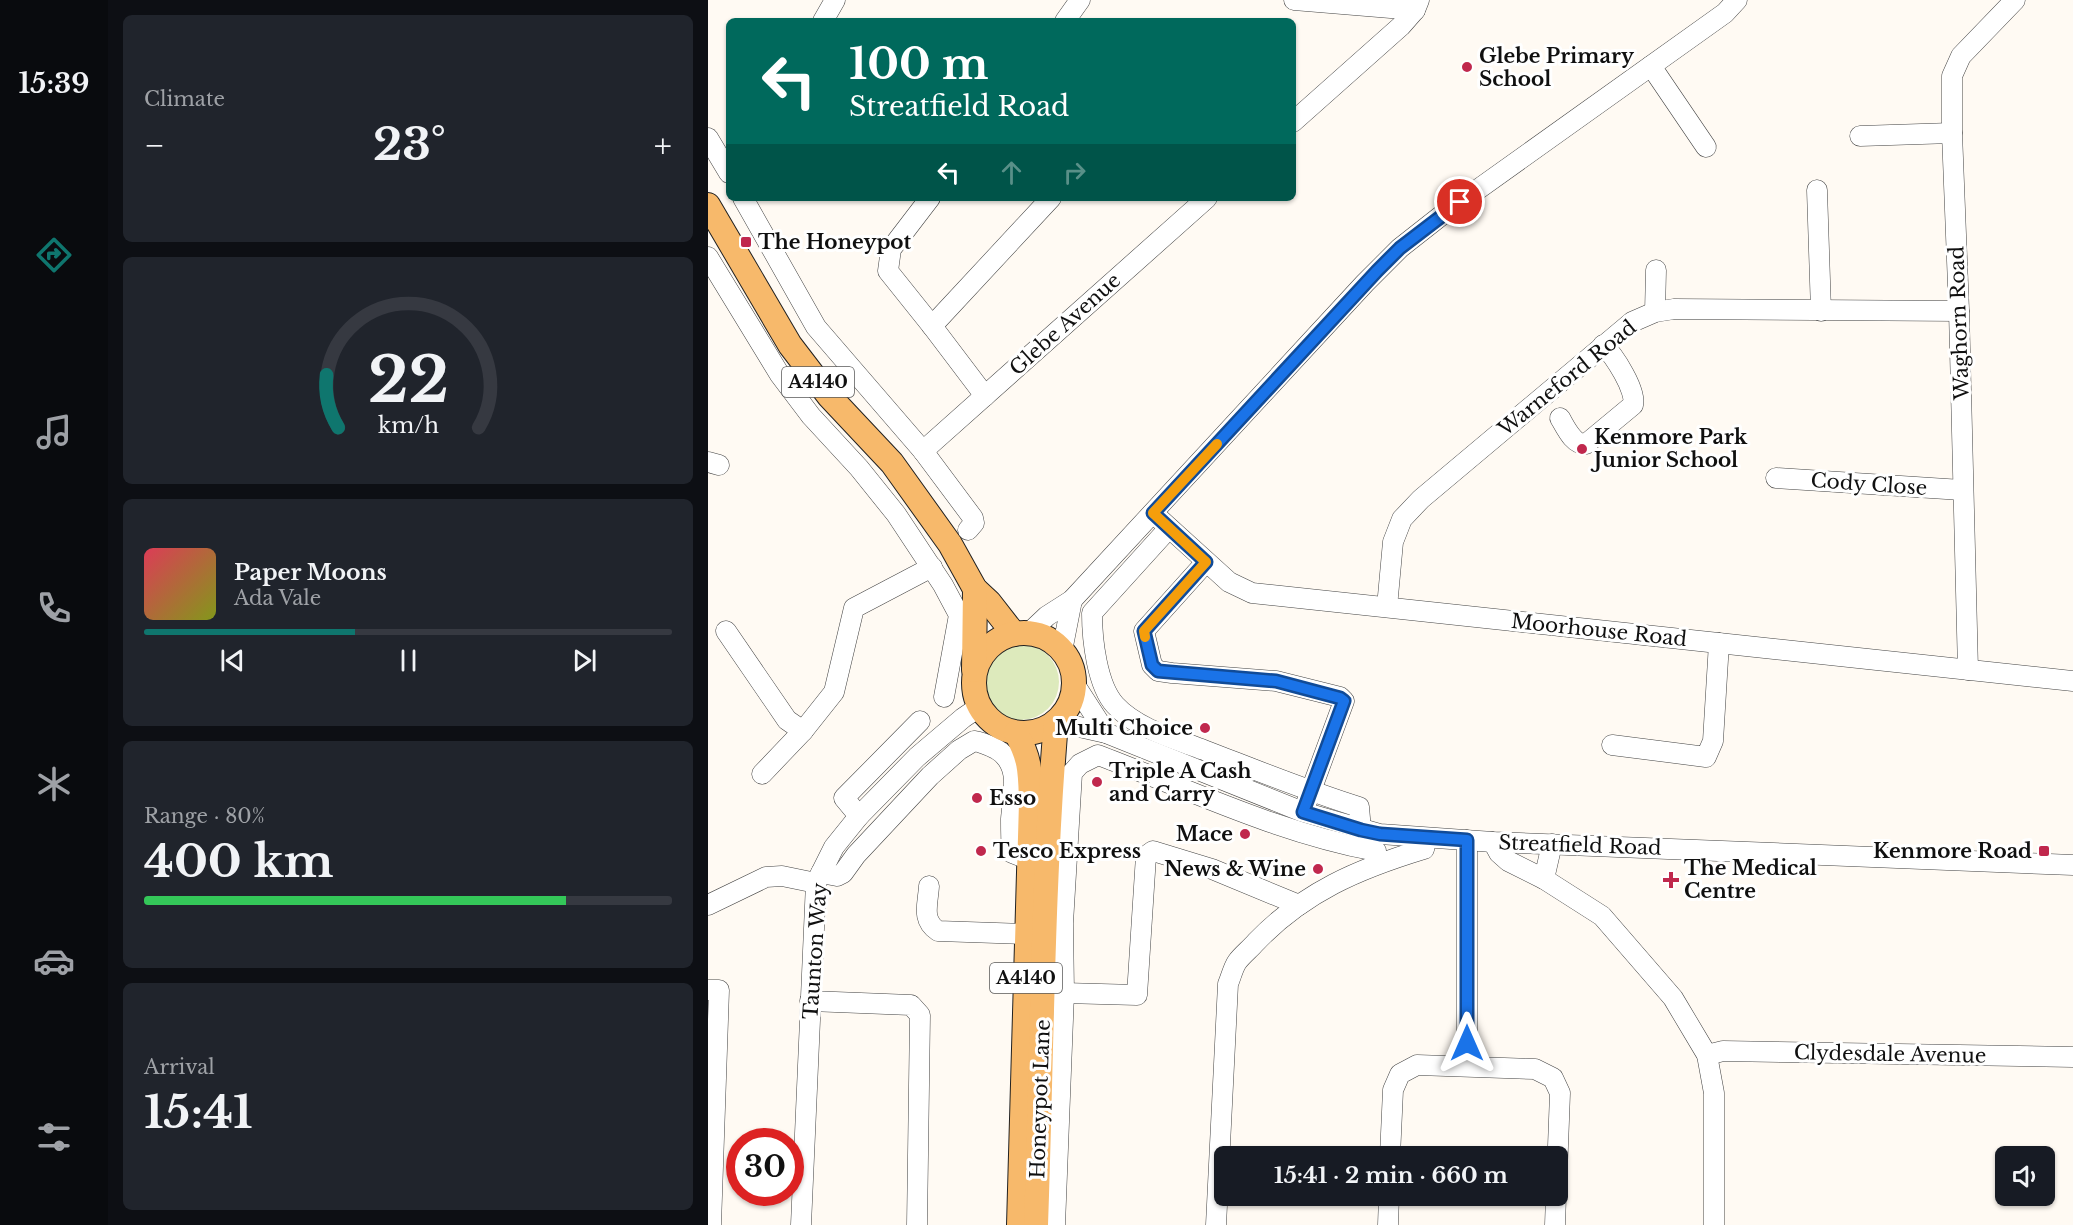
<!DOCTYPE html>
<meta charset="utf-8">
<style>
:root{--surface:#171b24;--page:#20242c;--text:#f1f3f6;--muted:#9ea1a6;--line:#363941;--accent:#0f766e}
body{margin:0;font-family:"Libre Baskerville",serif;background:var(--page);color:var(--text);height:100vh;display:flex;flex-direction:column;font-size:22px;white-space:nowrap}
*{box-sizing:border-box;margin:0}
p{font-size:20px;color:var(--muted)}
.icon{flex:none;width:33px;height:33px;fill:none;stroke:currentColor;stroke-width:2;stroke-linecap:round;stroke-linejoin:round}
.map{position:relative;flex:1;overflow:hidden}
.side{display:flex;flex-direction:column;gap:15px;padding:15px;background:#0d0f14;width:600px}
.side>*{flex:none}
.guide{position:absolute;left:18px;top:18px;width:570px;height:183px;border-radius:9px;box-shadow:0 2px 4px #0004;background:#00695c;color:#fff;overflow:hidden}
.buttons{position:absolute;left:1287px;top:1146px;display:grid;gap:12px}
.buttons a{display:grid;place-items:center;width:60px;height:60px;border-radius:9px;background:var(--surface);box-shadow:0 2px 4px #0004;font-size:30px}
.speed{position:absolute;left:18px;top:1128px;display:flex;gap:12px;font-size:30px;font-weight:700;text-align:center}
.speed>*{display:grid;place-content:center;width:78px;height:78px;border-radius:50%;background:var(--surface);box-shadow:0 2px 4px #0004;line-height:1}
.speed .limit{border:9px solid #d22;background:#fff;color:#111}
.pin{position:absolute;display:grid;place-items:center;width:51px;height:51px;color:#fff;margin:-26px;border:3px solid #fff;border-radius:50%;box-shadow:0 2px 6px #0007}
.me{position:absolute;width:66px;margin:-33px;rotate:0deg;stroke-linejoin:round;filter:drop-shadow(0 0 4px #0008)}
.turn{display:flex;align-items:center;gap:21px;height:126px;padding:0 24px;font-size:27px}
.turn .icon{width:78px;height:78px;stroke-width:2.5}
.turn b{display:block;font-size:42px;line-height:51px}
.lanes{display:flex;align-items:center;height:57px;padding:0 24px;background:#0003;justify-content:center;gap:30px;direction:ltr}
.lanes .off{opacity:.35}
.big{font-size:45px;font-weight:800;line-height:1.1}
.side .tile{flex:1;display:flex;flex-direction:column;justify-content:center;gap:9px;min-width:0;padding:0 21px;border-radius:9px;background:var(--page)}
.side .dial{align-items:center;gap:0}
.dial svg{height:156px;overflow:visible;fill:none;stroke:var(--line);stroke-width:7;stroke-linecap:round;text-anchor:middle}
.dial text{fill:var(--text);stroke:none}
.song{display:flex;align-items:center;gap:18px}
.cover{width:72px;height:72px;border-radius:9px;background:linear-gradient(135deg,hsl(350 70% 55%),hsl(70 70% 35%))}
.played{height:6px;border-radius:3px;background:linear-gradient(90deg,var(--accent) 40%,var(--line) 40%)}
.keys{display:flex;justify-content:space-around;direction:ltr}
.heat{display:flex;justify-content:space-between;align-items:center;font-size:33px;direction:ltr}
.charge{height:9px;border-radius:4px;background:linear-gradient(90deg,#34c759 80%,var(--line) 0)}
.trip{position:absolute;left:506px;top:1146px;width:354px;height:60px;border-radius:9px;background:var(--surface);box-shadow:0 2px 4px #0004;font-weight:800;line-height:60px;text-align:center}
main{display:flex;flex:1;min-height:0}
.tab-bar{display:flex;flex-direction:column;width:108px;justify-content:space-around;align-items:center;background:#090b0e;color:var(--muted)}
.tab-bar .icon{width:42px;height:42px}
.tab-bar .active{color:var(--accent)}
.tab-bar b{font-size:27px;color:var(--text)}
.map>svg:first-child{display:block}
.green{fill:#ddeabc}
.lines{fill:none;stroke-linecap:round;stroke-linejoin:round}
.minor-casing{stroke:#434343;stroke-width:21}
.major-casing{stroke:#212121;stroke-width:26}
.minor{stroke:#fff;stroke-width:20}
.major{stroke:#f7b96b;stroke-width:24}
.route-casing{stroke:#114b97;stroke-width:15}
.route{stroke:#1a73e8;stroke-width:10}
.slow{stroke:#f59e0b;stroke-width:10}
.poi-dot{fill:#c0284d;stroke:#fff;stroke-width:2}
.labels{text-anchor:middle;stroke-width:6;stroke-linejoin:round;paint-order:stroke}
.shield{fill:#fff;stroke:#585858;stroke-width:1.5}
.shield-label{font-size:18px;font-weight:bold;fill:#101010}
.poi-label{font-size:20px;font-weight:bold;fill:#101010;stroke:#fff;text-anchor:start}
.street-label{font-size:20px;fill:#101010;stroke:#fff}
</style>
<main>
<nav class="tab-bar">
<b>15:39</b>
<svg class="icon active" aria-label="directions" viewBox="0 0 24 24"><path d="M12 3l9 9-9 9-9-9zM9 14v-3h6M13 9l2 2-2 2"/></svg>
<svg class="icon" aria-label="music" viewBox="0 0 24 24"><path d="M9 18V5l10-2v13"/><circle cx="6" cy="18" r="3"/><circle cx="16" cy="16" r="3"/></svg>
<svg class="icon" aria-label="phone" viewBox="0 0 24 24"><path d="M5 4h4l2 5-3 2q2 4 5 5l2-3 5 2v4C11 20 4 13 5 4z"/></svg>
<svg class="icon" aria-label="climate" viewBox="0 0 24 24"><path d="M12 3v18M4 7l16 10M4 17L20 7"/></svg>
<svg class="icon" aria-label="car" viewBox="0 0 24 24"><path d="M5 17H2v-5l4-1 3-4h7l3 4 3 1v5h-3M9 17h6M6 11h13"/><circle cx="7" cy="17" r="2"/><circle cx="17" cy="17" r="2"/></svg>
<svg class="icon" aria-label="filters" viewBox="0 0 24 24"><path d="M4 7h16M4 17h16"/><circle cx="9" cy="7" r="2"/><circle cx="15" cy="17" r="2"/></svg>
</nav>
<section class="side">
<div class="tile"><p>Climate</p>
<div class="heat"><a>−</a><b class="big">23°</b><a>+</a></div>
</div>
<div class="tile dial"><svg viewBox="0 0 100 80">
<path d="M14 69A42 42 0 1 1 86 69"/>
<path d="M14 69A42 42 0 0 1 8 42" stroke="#0f766e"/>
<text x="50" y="56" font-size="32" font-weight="700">22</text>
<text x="50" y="72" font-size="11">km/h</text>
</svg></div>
<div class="tile">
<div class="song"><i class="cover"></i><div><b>Paper Moons</b><p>Ada Vale</p></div></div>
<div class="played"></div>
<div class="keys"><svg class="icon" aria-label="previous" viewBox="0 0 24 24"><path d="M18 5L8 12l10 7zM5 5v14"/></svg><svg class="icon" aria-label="pause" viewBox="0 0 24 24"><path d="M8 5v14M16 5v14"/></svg><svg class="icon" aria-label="next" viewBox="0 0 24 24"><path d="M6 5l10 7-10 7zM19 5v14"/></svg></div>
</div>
<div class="tile"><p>Range · 80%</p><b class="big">400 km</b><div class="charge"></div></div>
<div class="tile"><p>Arrival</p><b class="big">15:41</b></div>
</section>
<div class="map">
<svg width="1365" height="1225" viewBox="0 0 1365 1225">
<rect width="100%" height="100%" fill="#fffaf3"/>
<circle class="green" cx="313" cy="682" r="38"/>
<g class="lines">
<g class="minor-casing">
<g id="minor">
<path d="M586 0 707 10"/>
<path d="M115 21 127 0"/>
<path d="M357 21 372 0"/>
<path d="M943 66 998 147"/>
<path d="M585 122 693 26 707 10 711 0"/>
<path d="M1152 136 1244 133"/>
<path d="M0 138 21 173"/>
<path d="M1109 190 1113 311"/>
<path d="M35 198 108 327 215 451 265 518 266 523 260 530"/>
<path d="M222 198 183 249 180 271 224 326 277 396"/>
<path d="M0 257 72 375 103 416 151 468 188 514 235 585 251 615 236 697"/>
<path d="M947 312 948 270"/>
<path d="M224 326 343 198"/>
<path d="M852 418C858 428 865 445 878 444L925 405C929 391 906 355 895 345"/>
<path d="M215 451 499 198"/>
<path d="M0 462 11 465"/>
<path d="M1068 478 1254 490"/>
<path d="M445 513 521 582 544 593 1365 681"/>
<path d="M461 528 384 613C384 640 389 685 407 705 429 729 467 739 496 750 548 770 599 791 651 807L653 830"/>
<path d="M498 562 436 631 444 665 450 671 464 673 568 681 632 697 636 701 598 804"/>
<path d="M679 607 685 542 694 519 713 499 924 322 947 312 966 309 1251 311"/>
<path d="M18 631 79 720 95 731"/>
<path d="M321 633 339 616 364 600 657 283 692 248 734 215 1017 13 1029 0"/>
<path d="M354 651 364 600"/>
<path d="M1260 670 1251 311 1244 133V76L1253 56 1307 0"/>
<path d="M367 685 398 733"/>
<path d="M349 722 398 733 595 812 672 834 785 842 1365 865"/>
<path d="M904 745 998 757 1005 741 1011 643"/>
<path d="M54 774 95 731 126 692 146 608 224 567"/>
<path d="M151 816 136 798 212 721"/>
<path d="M785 842 791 853 800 861 836 879 894 916 965 998 999 1055 1006 1093V1225"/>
<path d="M113 873 129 876 135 873 148 855 222 776 251 750 266 741C274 742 280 745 288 749 314 764 305 794 303 819 303 830 303 841 304 853L320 859"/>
<path d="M836 879 844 844"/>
<path d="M221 886C220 904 213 920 230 931L319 934"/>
<path d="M0 905 58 877 74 876 108 883"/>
<path d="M0 990H11L3 1225"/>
<path d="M356 993 429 995 438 856 445 851 504 869 591 905"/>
<path d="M102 1001 203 1005 212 1015 209 1225"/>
<path d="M999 1055 1015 1051 1365 1057"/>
<path d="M759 1066V840"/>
<path d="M682 1156 685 1090 692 1074 709 1065 827 1069 845 1078 852 1093 849 1173"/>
<path d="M93 1225 108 883 126 847 151 816 209 757 255 718 271 707"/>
<path d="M347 1225 356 993 355 923 364 773 372 764 390 755C482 790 571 833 668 851"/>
<path d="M508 1225 520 984C523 977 525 968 529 962 534 955 542 949 548 942 596 892 650 869 716 849L719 838"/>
<path d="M680 1225 681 1196"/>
<path d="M847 1225 848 1196"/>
</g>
</g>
<g class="major-casing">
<g id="major">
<path d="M0 205 82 345 121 396 184 463 242 544 267 589 281 602 306 634"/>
<circle cx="316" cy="683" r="50"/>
<path d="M266 670 267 589"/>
<path d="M308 733C323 760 322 773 323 802L311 1225"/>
<path d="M328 1225C334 1057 334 889 348 722"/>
</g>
</g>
<use href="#minor" class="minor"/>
<use href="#major" class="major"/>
</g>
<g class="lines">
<g class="route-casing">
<path id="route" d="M752 202 692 248 669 271 445 513 498 562 436 631 444 665 450 671 568 681 632 698 636 701 595 812 653 830 672 834 759 840V1043"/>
</g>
<use href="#route" class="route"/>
<path class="slow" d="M437 637 436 631 498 562 445 513 509 444"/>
</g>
<g class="poi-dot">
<circle cx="759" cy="67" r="6"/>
<rect x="32" y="236" width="12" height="12" rx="3"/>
<circle cx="874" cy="449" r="6"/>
<circle cx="497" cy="728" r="6"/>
<circle cx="389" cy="782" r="6"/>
<circle cx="269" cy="798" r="6"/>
<circle cx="537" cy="834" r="6"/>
<circle cx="273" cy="851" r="6"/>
<rect x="1330" y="845" width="12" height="12" rx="3"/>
<circle cx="610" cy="869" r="6"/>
<path d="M960 871h6v6h6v6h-6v6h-6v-6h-6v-6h6z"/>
</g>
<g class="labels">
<g class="shield">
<rect x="74" y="367" width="72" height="30" rx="4.5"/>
<rect x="282" y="963" width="72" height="30" rx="4.5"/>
</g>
<g class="shield-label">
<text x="110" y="388">A4140</text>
<text x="318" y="984">A4140</text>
</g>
<g class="poi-label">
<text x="771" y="63">Glebe Primary<tspan x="771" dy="23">School</tspan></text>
<text x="50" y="249">The Honeypot</text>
<text x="886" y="444">Kenmore Park<tspan x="886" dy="23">Junior School</tspan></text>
<text x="485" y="735" text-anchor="end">Multi Choice</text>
<text x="401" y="778">Triple A Cash<tspan x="401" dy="23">and Carry</tspan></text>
<text x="281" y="805">Esso</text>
<text x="525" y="841" text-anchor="end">Mace</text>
<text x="285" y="858">Tesco Express</text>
<text x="1324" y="858" text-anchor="end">Kenmore Road</text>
<text x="976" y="875">The Medical<tspan x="976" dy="23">Centre</tspan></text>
<text x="598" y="876" text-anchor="end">News &amp; Wine</text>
</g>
<g class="street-label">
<text transform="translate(1251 323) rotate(-92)" y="7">Waghorn Road</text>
<text transform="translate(357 324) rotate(-42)" y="7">Glebe Avenue</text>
<text transform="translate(859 378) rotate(-39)" y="7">Warneford Road</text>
<text transform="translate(1161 484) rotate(4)" y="7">Cody Close</text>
<text transform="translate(891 630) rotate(6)" y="7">Moorhouse Road</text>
<text transform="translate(872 845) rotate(2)" y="7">Streatfield Road</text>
<text transform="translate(107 951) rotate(-86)" y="7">Taunton Way</text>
<text transform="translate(1182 1054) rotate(1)" y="7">Clydesdale Avenue</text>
<text transform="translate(332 1099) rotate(-88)" y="7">Honeypot Lane</text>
</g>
</g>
</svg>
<div class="buttons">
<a><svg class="icon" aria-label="sound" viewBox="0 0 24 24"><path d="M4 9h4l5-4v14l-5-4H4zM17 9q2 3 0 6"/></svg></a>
</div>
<div class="speed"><div class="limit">30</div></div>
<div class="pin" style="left:752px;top:202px;background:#d93025"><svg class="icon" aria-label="arrive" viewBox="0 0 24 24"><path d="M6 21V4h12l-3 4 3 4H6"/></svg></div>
<svg class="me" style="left:759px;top:1043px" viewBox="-20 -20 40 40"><path d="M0-17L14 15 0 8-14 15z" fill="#1a73e8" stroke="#fff" stroke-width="4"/></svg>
<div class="trip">15:41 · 2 min · 660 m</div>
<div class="guide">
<div class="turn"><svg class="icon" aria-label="left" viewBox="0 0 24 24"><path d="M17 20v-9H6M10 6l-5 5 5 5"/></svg><div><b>100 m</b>Streatfield Road</div></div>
<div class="lanes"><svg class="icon" aria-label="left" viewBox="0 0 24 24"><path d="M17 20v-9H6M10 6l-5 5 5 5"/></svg><svg class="icon off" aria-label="ahead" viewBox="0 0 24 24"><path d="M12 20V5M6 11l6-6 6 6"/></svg><svg class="icon off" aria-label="right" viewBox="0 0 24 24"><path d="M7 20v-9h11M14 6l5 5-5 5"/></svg></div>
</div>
</div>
</main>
